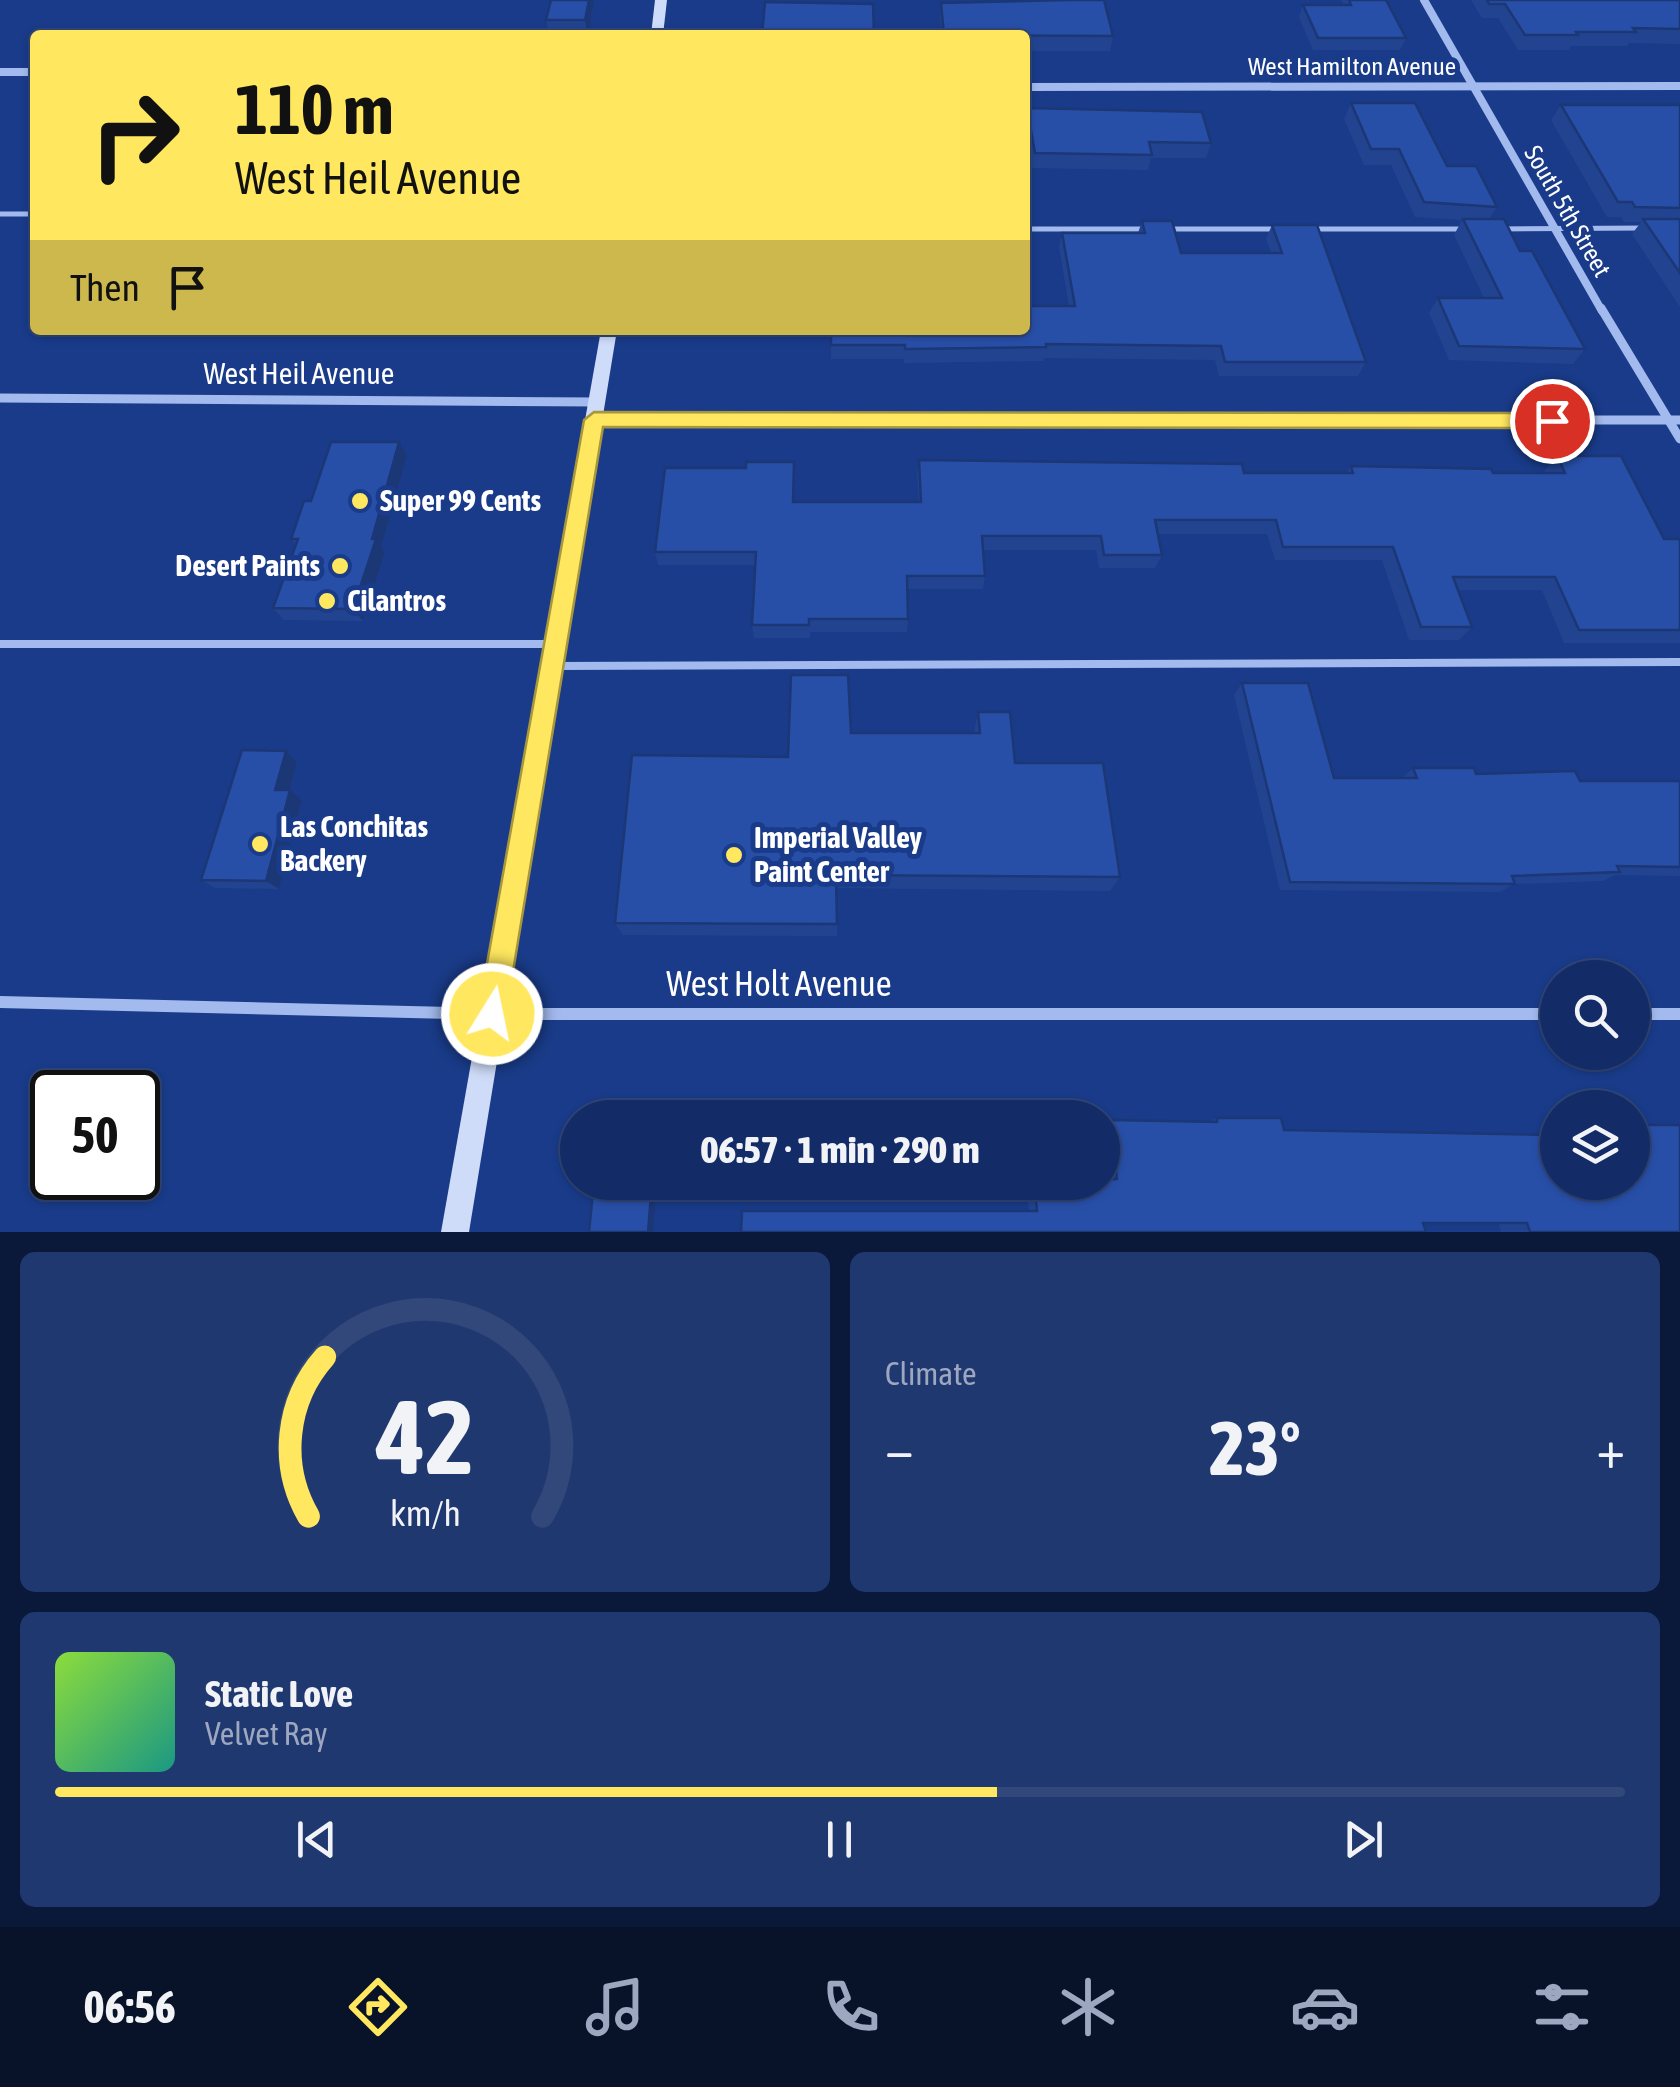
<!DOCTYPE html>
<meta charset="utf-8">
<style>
:root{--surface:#132c67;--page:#203870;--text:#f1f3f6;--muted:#9da7c0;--line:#32487b;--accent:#ffe75f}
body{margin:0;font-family:"Asap Condensed",sans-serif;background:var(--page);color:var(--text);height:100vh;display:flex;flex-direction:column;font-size:38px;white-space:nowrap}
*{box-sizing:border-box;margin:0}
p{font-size:32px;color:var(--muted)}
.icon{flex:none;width:55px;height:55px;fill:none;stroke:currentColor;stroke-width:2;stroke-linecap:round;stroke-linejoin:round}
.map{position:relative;height:1232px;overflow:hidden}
.sheet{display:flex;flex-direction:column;gap:20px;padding:20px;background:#0a1839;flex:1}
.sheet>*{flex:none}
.guide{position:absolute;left:30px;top:30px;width:1000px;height:305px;border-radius:10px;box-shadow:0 2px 8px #0004,0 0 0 2px var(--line);background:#ffe75f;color:#111;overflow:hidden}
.fabs{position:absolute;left:1540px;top:960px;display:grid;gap:20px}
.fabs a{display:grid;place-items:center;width:110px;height:110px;border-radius:50%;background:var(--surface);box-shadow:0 2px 8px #0004,0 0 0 2px var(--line);font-size:50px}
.speed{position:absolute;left:30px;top:1070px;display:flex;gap:20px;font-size:50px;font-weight:700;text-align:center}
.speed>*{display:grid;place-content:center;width:130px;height:130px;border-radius:50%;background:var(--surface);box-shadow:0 2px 8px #0004,0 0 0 2px var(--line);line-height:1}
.speed .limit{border:5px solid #111;border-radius:15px;background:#fff;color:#111}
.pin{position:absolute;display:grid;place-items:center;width:85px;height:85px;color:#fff;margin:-42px;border:5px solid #fff;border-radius:50%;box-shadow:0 2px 10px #0007}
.me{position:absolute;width:110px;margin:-55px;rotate:10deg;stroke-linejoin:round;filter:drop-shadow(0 0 8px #0008)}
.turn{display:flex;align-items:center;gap:35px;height:210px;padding:0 40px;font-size:45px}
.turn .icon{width:130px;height:130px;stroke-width:2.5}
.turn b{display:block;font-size:70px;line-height:85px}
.then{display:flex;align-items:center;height:95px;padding:0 40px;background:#0003;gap:20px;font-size:38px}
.big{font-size:75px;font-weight:800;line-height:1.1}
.sheet .tile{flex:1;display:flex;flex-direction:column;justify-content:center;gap:15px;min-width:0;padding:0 35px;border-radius:15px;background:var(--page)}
.sheet .dial{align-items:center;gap:0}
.dial svg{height:260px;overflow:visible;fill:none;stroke:var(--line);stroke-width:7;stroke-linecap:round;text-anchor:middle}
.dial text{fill:var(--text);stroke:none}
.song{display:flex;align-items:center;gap:30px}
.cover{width:120px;height:120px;border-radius:15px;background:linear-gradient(135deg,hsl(90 70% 55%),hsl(170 70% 35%))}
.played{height:10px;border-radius:5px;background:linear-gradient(90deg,var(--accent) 60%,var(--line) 60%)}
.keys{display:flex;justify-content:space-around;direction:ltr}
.heat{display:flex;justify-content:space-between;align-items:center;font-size:55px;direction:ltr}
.sheet .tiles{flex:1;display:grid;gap:20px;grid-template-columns:1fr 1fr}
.tile:last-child{grid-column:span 2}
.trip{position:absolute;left:560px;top:1100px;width:560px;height:100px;border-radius:50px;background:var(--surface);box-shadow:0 2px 8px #0004,0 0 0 2px var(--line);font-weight:800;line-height:100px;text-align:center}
.dock{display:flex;height:160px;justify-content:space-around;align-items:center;background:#081229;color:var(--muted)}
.dock .icon{width:70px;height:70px}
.dock .selected{color:var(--accent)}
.dock b{font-size:45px;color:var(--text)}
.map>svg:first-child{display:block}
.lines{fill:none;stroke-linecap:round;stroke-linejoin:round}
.lane-far1{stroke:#a2baed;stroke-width:5}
.lane{stroke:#a2baed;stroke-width:8}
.street-far2{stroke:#a2baed;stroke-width:8}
.street-far1{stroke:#a2baed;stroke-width:9}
.street{stroke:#a2baed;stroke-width:12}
.secondary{fill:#cfdcf9;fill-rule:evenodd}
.wall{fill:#224490}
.shaded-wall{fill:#1c3776}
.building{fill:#284fa8;stroke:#1c3776;stroke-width:2.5}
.route{fill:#ffe75f;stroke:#a6963e;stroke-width:2.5}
.poi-dot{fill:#ffe75f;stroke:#193b89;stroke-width:4}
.labels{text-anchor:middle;stroke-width:10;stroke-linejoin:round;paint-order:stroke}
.far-street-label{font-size:25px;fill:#fff;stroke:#193b89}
.street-label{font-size:30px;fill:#fff;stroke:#193b89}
.poi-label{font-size:30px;font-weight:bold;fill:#fff;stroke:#193b89;text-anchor:start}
.near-street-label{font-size:35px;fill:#fff;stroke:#193b89}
</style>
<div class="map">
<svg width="1680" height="1232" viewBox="0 0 1680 1232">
<rect width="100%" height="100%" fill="#193b89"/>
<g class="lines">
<g class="lane-far1">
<path d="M0 214H35"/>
<path d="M1025 229H1146"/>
<path d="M1165 229H1281"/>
<path d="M1310 229H1466"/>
<path d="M1500 229 1646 228"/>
</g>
<g class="lane">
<path d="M0 644H552"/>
<path d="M555 666 1680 662"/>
</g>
<g class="street-far2">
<path d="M1424 0 1602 311"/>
<path d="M0 72H35"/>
<path d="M1025 87 1680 86"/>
</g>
<g class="street-far1">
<path d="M1601 308 1680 439"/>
<path d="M0 398 597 402"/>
<path d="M594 420H1680"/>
</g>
<g class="street">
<path d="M0 1002 492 1014H1558"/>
<path d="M1632 1014H1680"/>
</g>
<g class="secondary">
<path d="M655 0H667L663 35H651Z"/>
<path d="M601 330H617L469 1232H441Z"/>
</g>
</g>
<g class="wall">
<path d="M594 0 588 35H549L546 20Z"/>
<path d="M1062 0H1104L1113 36 1110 51H1025V35H942L940 18 941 3Z"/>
<path d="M1341 0H1386L1406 38 1400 50H1313L1299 17 1303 5H1344Z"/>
<path d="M1471 0H1680V44L1629 43 1627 46H1571L1569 50H1518L1498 18H1482Z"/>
<path d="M1351 103 1447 166 1497 207 1489 219 1520 251 1585 349 1573 364 1449 360 1429 313 1438 298H1484L1454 235 1462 220 1415 217 1391 165H1364L1344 119Z"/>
<path d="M1561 105H1680V307L1632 234 1641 222H1624L1621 217H1607L1551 120Z"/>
<path d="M1027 108 1211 143 1206 158H1151L1148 170 1032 168 1025 124Z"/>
<path d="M1142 221 1181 253H1271L1266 239 1272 225 1366 362 1358 376H1219L1215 360 1044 358 1043 361 904 363V359H831V330L1069 306 1059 247 1062 233H1138Z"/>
<path d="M443 330H507L443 331Z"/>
<path d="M407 456 381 547 385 552 363 621 284 620 273 608 296 545 291 539 311 501Z"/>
<path d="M1557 456 1664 539H1680V643H1564L1542 590H1458L1472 627 1459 640H1409L1382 560H1275L1267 534H1157L1162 555 1155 568H1099L1096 550H983L985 576 983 589H907L908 619 907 632H810V638H754L752 625 755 565H658L655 552 795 476 794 502H919L917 474 919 460 1244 473H1346L1351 466 1493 473H1545L1544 471Z"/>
<path d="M1242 683 1334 778H1402L1413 768 1580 781H1680V876L1615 875 1603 881 1514 884 1500 892 1280 890 1234 695Z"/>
<path d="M978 712 1015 763 1120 877 1110 891 837 888V936L623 935 615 923 788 757 851 733H974Z"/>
<path d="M286 751 297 762 290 790 302 800 279 889 215 888 201 880Z"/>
<path d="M1217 1118 1284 1130 1632 1182V1127L1642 1125 1680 1232H1501L1499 1224H1424L1029 1211 1026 1182H1102L1106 1179 1102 1149V1124L1110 1120 1207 1122Z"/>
</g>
<g class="shaded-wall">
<path d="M589 0H594L588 35 585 20Z"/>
<path d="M399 442 407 456 381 547 385 552 363 621 353 609Z"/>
<path d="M286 751 297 762 287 800 275 790Z"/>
<path d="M290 790 302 800 279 889 266 881Z"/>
<path d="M652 1182H657L653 1232H648Z"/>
</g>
<g class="building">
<path d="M551 0H589L585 20H546Z"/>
<path d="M1068 0H1104L1113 36 944 35 941 3Z"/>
<path d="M1349 0H1386L1406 38H1318L1303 5H1351Z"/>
<path d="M1487 0H1680V29L1633 28 1636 32H1576L1578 35H1525L1505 4H1489Z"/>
<path d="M765 2 873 4 874 35H762Z"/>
<path d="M1351 103H1415L1447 166H1476L1497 207 1424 202 1399 149H1371Z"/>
<path d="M1561 105H1680V208L1635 207 1632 202H1618Z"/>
<path d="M1027 108 1202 112 1211 143 1149 142 1152 155 1035 153Z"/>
<path d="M1463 219H1504L1520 251H1532L1585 349 1459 346 1438 298H1502Z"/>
<path d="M1643 219H1680V273Z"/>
<path d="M1142 221H1172L1181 253H1282L1272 225H1317L1366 362H1225L1221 346 1046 344V347L905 349V345H831V330H1025V306H1075L1062 233H1145Z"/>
<path d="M331 442H399L372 539H376L353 609 273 608 298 539H291L304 501H311Z"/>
<path d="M1557 456H1621L1664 539H1680V630H1579L1555 577H1453L1472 627H1421L1393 547H1283L1276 520H1155L1162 555H1104L1101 536H982L985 576H907L908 619H809V625H752L756 552H655L665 468H746V462H794L793 502H921L919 460 1242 464 1244 473H1353L1351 466 1491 469 1493 473H1565Z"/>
<path d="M791 675H848L851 733H980L978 712H1010L1015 763H1103L1120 877 836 875 837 924 615 923 632 755 788 757Z"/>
<path d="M1242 683H1308L1334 778H1417L1413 768H1474L1476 774 1575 771 1580 781H1680V867L1617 866 1620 872 1512 876 1515 884 1290 882Z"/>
<path d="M242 750 286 751 275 790H290L266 881 201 880Z"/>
<path d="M1217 1118H1281L1284 1130 1558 1135V1182H1632V1137H1646L1642 1125H1680V1232H1530L1527 1223H1423L1426 1232H741L742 1211H1037L1034 1182H1102V1179H1117L1110 1120 1217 1122Z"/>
<path d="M594 1182H652L648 1232H589Z"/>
</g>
<path class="route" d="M594 412 1552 413 1562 421 1552 428 603 427 506 1014 502 1023 492 1028 482 1023 478 1014 584 420Z"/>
<g class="poi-dot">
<circle cx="360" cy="501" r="10"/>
<circle cx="340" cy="566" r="10"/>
<circle cx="327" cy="601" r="10"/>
<circle cx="260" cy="844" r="10"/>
<circle cx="734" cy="855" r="10"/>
</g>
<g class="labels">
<g class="far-street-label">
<text x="1352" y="75">West Hamilton Avenue</text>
<text transform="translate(1568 211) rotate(60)" y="9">South 5th Street</text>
</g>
<g class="street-label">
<text x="299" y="384">West Heil Avenue</text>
</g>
<g class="poi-label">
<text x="380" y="511">Super 99 Cents</text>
<text x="320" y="576" text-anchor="end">Desert Paints</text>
<text x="347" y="611">Cilantros</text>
<text x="280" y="837">Las Conchitas<tspan x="280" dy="34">Backery</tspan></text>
<text x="754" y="848">Imperial Valley<tspan x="754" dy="34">Paint Center</tspan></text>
</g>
<g class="near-street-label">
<text x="779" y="996">West Holt Avenue</text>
</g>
</g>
</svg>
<div class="fabs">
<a><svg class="icon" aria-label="search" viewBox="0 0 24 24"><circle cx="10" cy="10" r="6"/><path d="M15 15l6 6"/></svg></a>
<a><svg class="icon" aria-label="layers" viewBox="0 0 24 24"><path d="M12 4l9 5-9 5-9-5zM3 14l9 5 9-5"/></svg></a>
</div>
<div class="speed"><div class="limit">50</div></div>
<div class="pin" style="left:1552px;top:421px;background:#d93025"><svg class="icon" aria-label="arrive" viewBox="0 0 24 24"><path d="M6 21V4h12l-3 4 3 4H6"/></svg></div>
<svg class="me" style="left:492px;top:1014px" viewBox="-20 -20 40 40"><circle r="17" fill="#ffe75f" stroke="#fff" stroke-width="3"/><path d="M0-11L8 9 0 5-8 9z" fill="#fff"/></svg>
<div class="trip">06:57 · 1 min · 290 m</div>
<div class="guide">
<div class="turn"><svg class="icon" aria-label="right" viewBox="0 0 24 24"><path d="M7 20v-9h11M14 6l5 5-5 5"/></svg><div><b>110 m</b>West Heil Avenue</div></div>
<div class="then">Then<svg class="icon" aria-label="arrive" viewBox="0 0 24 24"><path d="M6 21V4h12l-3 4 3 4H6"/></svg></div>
</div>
</div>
<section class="sheet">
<div class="tiles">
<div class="tile dial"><svg viewBox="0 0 100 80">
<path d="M14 69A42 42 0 1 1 86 69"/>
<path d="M14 69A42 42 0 0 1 19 20" stroke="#ffe75f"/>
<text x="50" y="56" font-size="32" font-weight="700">42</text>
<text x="50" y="72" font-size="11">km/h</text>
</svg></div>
<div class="tile"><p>Climate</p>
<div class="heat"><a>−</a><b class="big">23°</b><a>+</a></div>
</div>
<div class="tile">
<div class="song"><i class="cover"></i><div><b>Static Love</b><p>Velvet Ray</p></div></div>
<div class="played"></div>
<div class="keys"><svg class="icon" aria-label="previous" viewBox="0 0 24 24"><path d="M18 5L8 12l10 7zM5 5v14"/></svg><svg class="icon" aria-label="pause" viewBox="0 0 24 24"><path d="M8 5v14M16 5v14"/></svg><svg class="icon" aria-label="next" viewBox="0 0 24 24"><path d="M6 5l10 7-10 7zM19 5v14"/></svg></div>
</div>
</div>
</section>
<nav class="dock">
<b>06:56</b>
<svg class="icon selected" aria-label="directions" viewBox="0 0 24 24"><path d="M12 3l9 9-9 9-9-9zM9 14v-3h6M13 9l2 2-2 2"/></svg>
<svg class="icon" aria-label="music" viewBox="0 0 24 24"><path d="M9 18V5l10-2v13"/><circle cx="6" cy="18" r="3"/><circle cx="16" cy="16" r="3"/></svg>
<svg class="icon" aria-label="phone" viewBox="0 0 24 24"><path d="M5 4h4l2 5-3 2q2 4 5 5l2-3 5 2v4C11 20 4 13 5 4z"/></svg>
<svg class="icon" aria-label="climate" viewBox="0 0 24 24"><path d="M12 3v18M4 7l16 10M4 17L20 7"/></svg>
<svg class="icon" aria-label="car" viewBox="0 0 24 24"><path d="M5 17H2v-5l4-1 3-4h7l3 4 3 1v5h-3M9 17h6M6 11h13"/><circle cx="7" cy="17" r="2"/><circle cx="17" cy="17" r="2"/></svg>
<svg class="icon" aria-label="filters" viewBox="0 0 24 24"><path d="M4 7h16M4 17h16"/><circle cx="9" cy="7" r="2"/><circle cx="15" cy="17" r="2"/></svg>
</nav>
